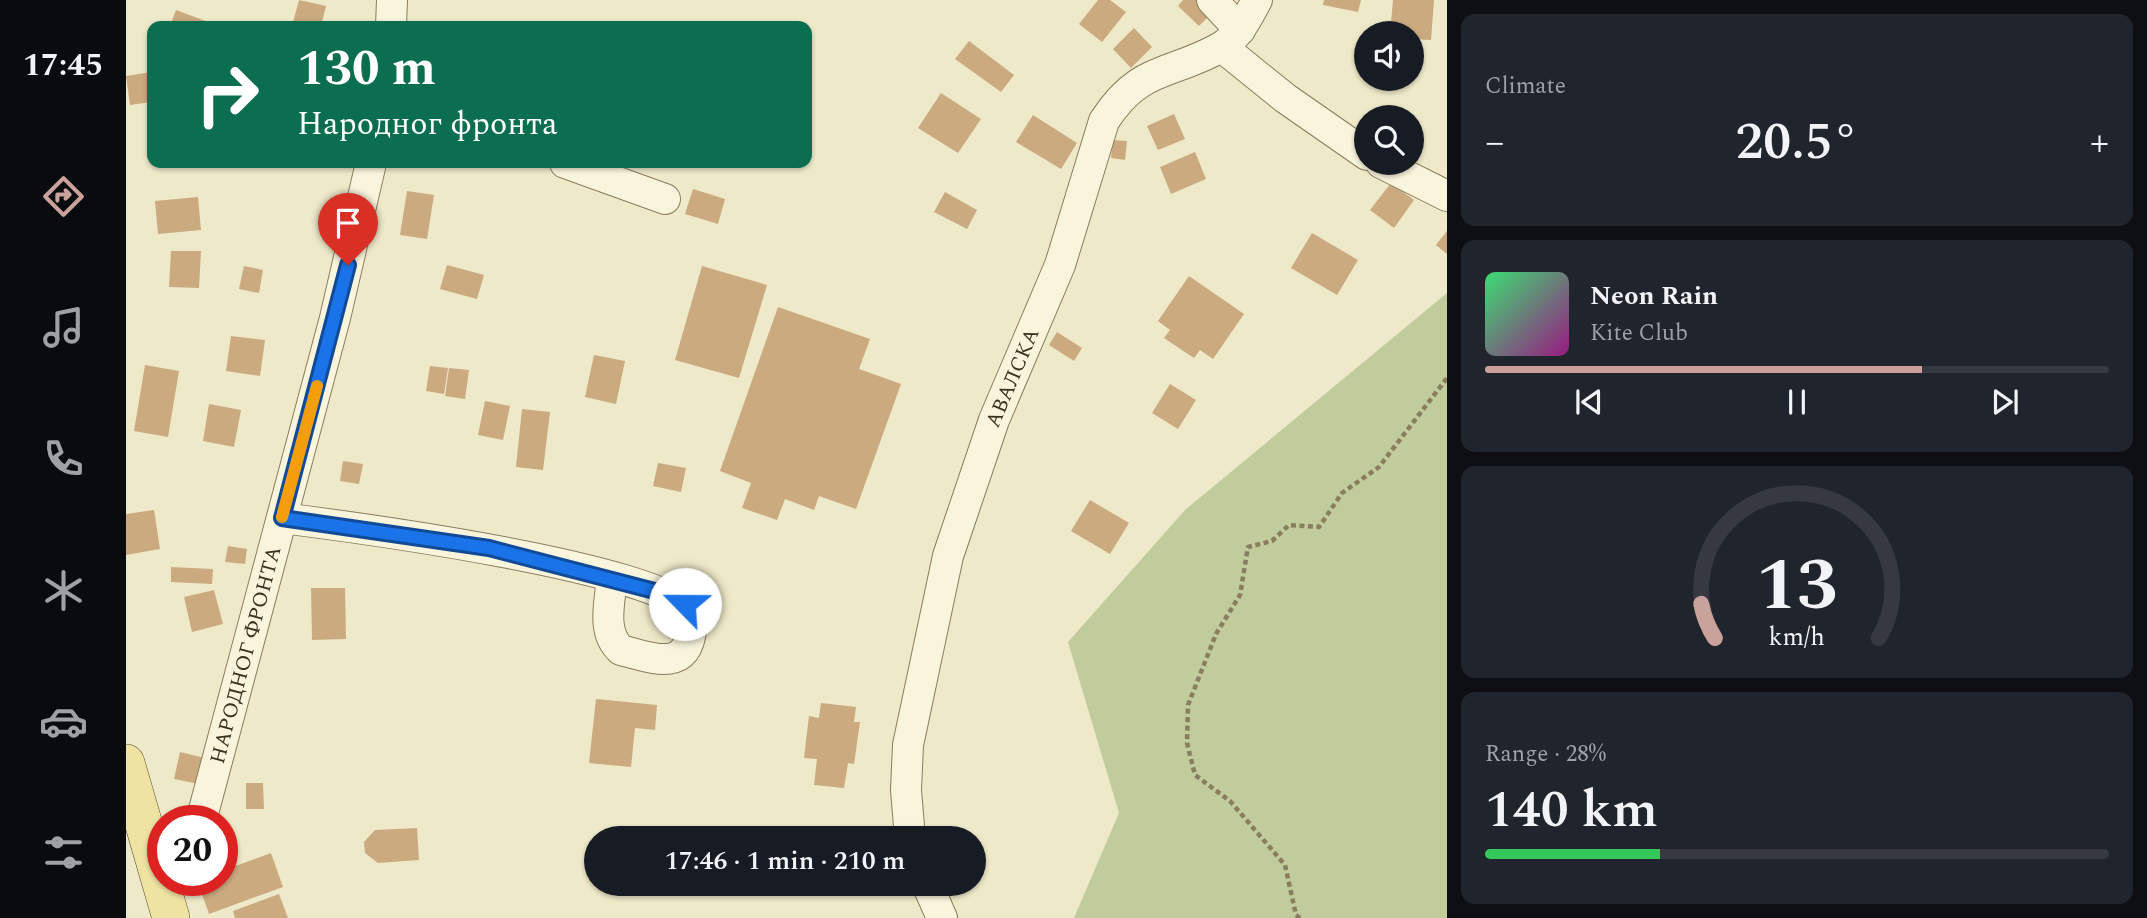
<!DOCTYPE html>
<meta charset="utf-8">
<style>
:root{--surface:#171b24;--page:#20242c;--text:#f1f3f6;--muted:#9ea1a6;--line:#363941;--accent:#c9a29c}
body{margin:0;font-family:Spectral,serif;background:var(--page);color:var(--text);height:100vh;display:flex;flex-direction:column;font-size:26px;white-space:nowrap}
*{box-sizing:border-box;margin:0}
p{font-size:23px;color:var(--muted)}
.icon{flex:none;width:38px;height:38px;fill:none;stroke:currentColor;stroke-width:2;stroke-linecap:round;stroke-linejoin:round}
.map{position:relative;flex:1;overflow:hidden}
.details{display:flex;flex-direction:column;gap:14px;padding:14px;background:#0d0f14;width:700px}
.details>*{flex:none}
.hud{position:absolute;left:21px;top:21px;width:665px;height:147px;border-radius:14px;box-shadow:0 2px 5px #0004;background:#0b6e4f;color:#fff;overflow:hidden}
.fabs{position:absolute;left:1228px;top:21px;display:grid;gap:14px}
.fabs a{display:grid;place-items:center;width:70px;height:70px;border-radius:50%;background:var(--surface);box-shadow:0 2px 5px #0004;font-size:35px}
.speed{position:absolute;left:21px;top:805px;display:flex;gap:14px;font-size:35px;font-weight:700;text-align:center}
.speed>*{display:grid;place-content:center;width:91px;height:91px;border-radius:50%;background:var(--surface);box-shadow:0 2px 5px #0004;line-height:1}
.speed .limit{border:10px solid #d22;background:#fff;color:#111}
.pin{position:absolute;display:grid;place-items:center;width:60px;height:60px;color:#fff;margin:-72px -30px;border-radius:50% 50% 50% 0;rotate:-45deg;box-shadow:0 0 7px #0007}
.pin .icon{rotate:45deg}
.me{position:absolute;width:77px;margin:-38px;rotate:293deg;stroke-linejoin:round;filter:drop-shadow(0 0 5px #0008)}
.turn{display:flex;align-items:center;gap:24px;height:147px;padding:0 35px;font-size:32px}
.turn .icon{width:91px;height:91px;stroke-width:2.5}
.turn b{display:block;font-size:49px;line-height:60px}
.big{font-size:52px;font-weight:600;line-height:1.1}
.details .card{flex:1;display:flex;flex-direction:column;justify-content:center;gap:10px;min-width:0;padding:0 24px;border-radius:14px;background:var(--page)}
.details .dial{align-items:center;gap:0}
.dial svg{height:182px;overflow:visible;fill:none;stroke:var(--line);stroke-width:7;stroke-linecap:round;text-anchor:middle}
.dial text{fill:var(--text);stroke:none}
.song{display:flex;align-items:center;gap:21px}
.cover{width:84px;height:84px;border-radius:10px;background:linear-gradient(135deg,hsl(140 70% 55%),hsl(310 70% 35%))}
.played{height:7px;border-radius:4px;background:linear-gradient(90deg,var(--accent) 70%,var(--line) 70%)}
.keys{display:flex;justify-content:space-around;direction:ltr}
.heat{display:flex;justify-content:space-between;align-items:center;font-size:38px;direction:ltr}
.charge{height:10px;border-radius:5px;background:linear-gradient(90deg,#34c759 28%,var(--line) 0)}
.trip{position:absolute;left:458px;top:826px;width:402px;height:70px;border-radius:35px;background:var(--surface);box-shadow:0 2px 5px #0004;font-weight:600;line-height:70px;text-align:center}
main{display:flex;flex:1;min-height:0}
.dock{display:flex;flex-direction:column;width:126px;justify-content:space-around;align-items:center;background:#090b0e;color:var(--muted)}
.dock .icon{width:49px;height:49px}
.dock .current{color:var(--accent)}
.dock b{font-size:32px;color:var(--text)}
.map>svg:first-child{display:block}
.green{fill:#c0cc9c}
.building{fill:#cbaa80}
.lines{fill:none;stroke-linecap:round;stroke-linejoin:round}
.minor-casing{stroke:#8a7c5e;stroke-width:32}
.major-casing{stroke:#584931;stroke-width:38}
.path{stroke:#8a7c5e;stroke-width:4.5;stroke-dasharray:5 3.5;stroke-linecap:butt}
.minor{stroke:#f9f4dc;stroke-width:30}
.major{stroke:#efe3a2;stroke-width:37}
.route-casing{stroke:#114b97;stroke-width:18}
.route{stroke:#1a73e8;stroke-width:12}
.slow{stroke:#f59e0b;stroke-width:12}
.labels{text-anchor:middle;stroke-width:7;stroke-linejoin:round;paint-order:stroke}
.street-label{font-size:21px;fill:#3b3121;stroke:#f5f1d8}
</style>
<main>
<nav class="dock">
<b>17:45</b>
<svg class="icon current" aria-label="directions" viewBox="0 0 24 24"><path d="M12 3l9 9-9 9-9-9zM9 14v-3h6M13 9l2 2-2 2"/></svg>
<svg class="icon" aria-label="music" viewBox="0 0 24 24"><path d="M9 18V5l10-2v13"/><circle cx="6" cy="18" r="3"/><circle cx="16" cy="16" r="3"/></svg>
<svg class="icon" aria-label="phone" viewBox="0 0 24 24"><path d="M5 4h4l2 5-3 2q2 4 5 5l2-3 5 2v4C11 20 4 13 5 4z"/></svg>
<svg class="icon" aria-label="climate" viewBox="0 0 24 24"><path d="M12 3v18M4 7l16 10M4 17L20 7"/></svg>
<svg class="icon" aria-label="car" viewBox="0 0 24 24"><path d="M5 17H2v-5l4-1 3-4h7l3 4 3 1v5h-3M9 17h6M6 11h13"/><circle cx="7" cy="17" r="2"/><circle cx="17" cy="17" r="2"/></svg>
<svg class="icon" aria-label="filters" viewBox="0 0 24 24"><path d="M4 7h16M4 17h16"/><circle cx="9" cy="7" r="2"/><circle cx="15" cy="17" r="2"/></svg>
</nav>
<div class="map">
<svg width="1321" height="918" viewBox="0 0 1321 918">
<rect width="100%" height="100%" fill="#eee9c9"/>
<path class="green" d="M1321 293V918H948L993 813 942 642 1059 510Z"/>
<g class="building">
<path d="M173 0 200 6 195 26H166Z"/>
<path d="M972 0H984L1000 12 976 42 953 24Z"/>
<path d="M1057 0H1070L1085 14 1073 26 1052 6Z"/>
<path d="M1198 0H1235L1232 12 1197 5Z"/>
<path d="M1267 0H1308L1305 40 1286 39V33H1264Z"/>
<path d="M50 10 93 26H44Z"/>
<path d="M1008 28 1026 47 1005 68 987 49Z"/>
<path d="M843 41 888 75 875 92 829 59Z"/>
<path d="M26 72V102L4 105 0 76Z"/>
<path d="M815 93 855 119 832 153 792 128Z"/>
<path d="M1048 114 1059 139 1032 150 1021 126Z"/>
<path d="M907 115 951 143 935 169 890 142Z"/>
<path d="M987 140 1001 141 999 160 985 158Z"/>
<path d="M1069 152 1080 179 1045 194 1034 167Z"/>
<path d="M1265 183 1288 200 1268 228 1244 210Z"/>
<path d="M567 189 599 199 592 224 559 214Z"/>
<path d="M281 191 308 195 301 239 274 235Z"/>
<path d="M819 192 851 210 841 229 808 212Z"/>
<path d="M72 197 75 230 32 234 29 201Z"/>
<path d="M1321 231V254L1310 245Z"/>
<path d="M1186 233 1232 260 1211 295 1165 268Z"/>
<path d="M45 251H75L73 288 43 287Z"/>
<path d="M321 265 358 275 351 299 314 289Z"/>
<path d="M118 266 137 270 133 293 113 289Z"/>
<path d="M576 266 641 285 613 378 549 360Z"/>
<path d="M1063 276 1118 314 1087 359 1074 350 1068 358 1038 338 1044 330 1032 321Z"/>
<path d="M652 307 744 339 733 369 775 384 730 509 693 496 688 510 659 499 651 520 616 508 625 483 594 471Z"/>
<path d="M931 332 956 348 948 361 923 345Z"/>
<path d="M105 336 139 340 134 376 100 371Z"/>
<path d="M468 355 499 361 490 404 459 397Z"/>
<path d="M19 365 53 371 42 437 8 431Z"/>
<path d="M304 366 322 368 318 394 300 391Z"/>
<path d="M323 368 343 370 339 399 319 396Z"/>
<path d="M1044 384 1070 400 1052 429 1026 413Z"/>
<path d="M359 401 384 406 377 440 352 435Z"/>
<path d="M83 404 115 410 108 447 77 441Z"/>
<path d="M396 409 424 412 417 470 390 467Z"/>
<path d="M217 461 237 464 233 484 214 481Z"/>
<path d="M532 463 560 468 555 492 527 486Z"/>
<path d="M964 500 1003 523 984 554 945 531Z"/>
<path d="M28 510 34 549 0 555V514Z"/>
<path d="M102 546 121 549 119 564 99 562Z"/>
<path d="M45 567 87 569 86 584 45 582Z"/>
<path d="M185 588H219L220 639 186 640Z"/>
<path d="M88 590 97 624 66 632 58 597Z"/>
<path d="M470 699 531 705 529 730 509 728 505 767 463 763Z"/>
<path d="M695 703 730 707 728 722H734L728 764 722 763 718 788 688 785 691 759 678 758 683 716 693 718Z"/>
<path d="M54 752 79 758 73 784 48 779Z"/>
<path d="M120 783H137L138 809H120Z"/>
<path d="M291 828 293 860 252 863 239 853 238 842 249 830Z"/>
<path d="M145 853 157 887 83 914 71 880H96V871Z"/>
<path d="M153 894 162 918H109L107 911Z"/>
</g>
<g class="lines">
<g class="minor-casing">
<g id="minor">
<path d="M1086 0 1114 30"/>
<path d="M265 26 266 0"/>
<path d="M1096 47 1159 98 1241 155"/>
<path d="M439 163 539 199"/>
<path d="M1255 163 1321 196"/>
<path d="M156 518C219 526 542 568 566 614 567 673 535 661 495 650 475 632 484 602 486 578"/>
<path id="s1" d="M75 821 209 318 245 163"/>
<path id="s2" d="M784 838 780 790 782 745 822 556 868 420 934 265 978 121C1014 65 1044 76 1095 47 1112 37 1122 17 1131 0"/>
<path d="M801 884 816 918"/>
</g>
</g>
<g class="major-casing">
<path id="major" d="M0 763 45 918"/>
</g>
<path class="path" d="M1174 918 1170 915 1159 865 1104 801 1069 775 1061 743 1062 705 1090 634 1114 595 1122 547 1146 541 1163 525 1193 527 1216 493 1253 467 1321 378"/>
<use href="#minor" class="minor"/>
<use href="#major" class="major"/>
</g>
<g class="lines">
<g class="route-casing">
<path id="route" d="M222 265 156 518 363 548 544 595 559 604"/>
</g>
<use href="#route" class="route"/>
<path class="slow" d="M156 517 191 386"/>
</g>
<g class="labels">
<g class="street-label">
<text dy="7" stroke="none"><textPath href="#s2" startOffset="476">АВАЛСКА</textPath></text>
<text dy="7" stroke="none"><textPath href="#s1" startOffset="172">НАРОДНОГ ФРОНТА</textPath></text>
</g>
</g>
</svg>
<div class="fabs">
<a><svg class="icon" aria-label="sound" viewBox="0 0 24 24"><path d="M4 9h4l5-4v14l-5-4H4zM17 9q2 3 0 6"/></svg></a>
<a><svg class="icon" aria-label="search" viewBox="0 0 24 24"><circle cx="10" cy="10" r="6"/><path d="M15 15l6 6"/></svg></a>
</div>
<div class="speed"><div class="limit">20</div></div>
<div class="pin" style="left:222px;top:265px;background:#d93025"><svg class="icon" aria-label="arrive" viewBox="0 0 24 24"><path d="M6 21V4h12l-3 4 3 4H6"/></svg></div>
<svg class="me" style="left:559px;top:604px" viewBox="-20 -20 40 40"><circle r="19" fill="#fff"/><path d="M0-13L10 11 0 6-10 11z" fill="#1a73e8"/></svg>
<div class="trip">17:46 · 1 min · 210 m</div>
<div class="hud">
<div class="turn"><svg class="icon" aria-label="right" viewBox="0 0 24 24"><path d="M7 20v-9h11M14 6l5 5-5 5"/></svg><div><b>130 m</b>Народног фронта</div></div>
</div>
</div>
<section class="details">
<div class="card"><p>Climate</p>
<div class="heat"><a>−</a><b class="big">20.5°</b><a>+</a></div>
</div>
<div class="card">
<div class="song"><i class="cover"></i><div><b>Neon Rain</b><p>Kite Club</p></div></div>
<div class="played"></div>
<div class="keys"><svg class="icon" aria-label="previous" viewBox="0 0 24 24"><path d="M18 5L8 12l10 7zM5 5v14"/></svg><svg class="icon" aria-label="pause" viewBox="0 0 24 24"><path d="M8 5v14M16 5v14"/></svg><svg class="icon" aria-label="next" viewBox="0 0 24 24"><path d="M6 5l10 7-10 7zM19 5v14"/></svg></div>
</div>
<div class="card dial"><svg viewBox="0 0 100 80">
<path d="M14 69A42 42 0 1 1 86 69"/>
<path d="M14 69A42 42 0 0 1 8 54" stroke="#c9a29c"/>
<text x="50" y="56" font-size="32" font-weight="700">13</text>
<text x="50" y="72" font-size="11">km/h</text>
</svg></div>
<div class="card"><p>Range · 28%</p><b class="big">140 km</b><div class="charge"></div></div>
</section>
</main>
